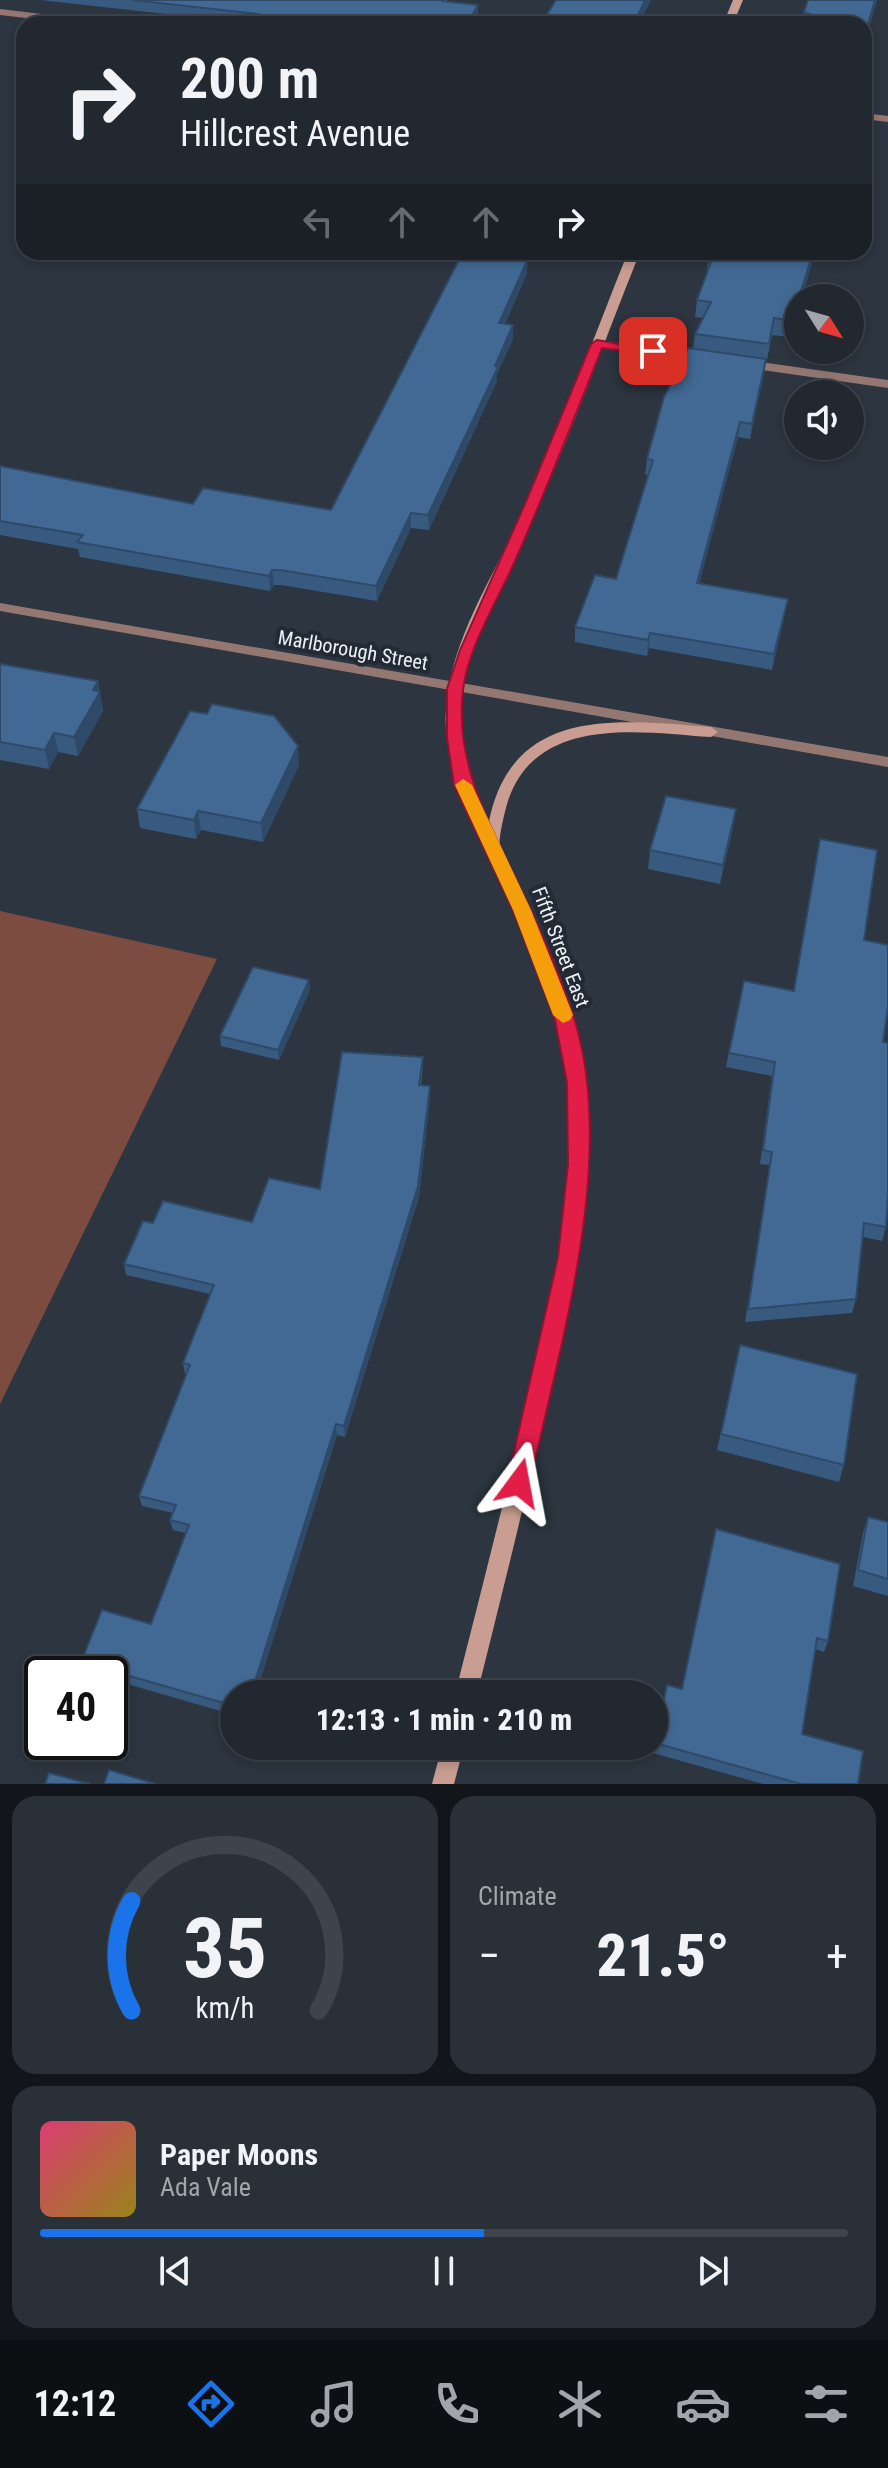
<!DOCTYPE html>
<meta charset="utf-8">
<style>
:root{--surface:#212830;--page:#293038;--text:#f1f3f6;--muted:#a2a6ab;--line:#3e444c;--accent:#1a73e8}
body{margin:0;font-family:"Roboto Condensed",sans-serif;background:var(--page);color:var(--text);height:100vh;display:flex;flex-direction:column;font-size:30px;white-space:nowrap}
*{box-sizing:border-box;margin:0}
p{font-size:26px;color:var(--muted)}
.icon{flex:none;width:44px;height:44px;fill:none;stroke:currentColor;stroke-width:2;stroke-linecap:round;stroke-linejoin:round}
.map{position:relative;height:1784px;overflow:hidden}
.panel{display:flex;flex-direction:column;gap:12px;padding:12px;background:#12161a;flex:1}
.panel>*{flex:none}
.banner{position:absolute;left:16px;top:16px;width:856px;height:244px;border-radius:24px;box-shadow:0 4px 12px #0003,0 0 0 2px var(--line);background:#212830;color:var(--text);overflow:hidden}
.needle{width:52px;rotate:127deg}
.tools{position:absolute;left:784px;top:284px;display:grid;gap:16px}
.tools a{display:grid;place-items:center;width:80px;height:80px;border-radius:50%;background:var(--surface);box-shadow:0 4px 12px #0003,0 0 0 2px var(--line);font-size:40px}
.speed{position:absolute;left:24px;top:1656px;display:flex;gap:16px;font-size:40px;font-weight:700;text-align:center}
.speed>*{display:grid;place-content:center;width:104px;height:104px;border-radius:50%;background:var(--surface);box-shadow:0 4px 12px #0003,0 0 0 2px var(--line);line-height:1}
.speed .limit{border:4px solid #111;border-radius:12px;background:#fff;color:#111}
.pin{position:absolute;display:grid;place-items:center;width:68px;height:68px;color:#fff;margin:-34px;border-radius:16px;box-shadow:0 4px 12px #0006}
.me{position:absolute;width:88px;margin:-44px;rotate:13deg;stroke-linejoin:round;filter:drop-shadow(0 0 6px #0008)}
.turn{display:flex;align-items:center;gap:28px;height:168px;padding:0 32px;font-size:36px}
.turn .icon{width:104px;height:104px;stroke-width:2.5}
.turn b{display:block;font-size:56px;line-height:68px}
.lanes{display:flex;align-items:center;height:76px;padding:0 32px;background:#0003;justify-content:center;gap:40px;direction:ltr}
.lanes .off{opacity:.35}
.big{font-size:60px;font-weight:800;line-height:1.1}
.panel .tile{flex:1;display:flex;flex-direction:column;justify-content:center;gap:12px;min-width:0;padding:0 28px;border-radius:24px;background:var(--page)}
.panel .dial{align-items:center;gap:0}
.dial svg{height:208px;overflow:visible;fill:none;stroke:var(--line);stroke-width:7;stroke-linecap:round;text-anchor:middle}
.dial text{fill:var(--text);stroke:none}
.song{display:flex;align-items:center;gap:24px}
.cover{width:96px;height:96px;border-radius:12px;background:linear-gradient(135deg,hsl(340 70% 55%),hsl(50 70% 35%))}
.played{height:8px;border-radius:4px;background:linear-gradient(90deg,var(--accent) 55%,var(--line) 55%)}
.keys{display:flex;justify-content:space-around;direction:ltr}
.heat{display:flex;justify-content:space-between;align-items:center;font-size:44px;direction:ltr}
.panel .tiles{flex:1;display:grid;gap:12px;grid-template-columns:1fr 1fr}
.tile:last-child{grid-column:span 2}
.trip{position:absolute;left:220px;top:1680px;width:448px;height:80px;border-radius:40px;background:var(--surface);box-shadow:0 4px 12px #0003,0 0 0 2px var(--line);font-weight:800;line-height:80px;text-align:center}
.menu{display:flex;height:128px;justify-content:space-around;align-items:center;background:#0d1013;color:var(--muted)}
.menu .icon{width:56px;height:56px}
.menu .on{color:var(--accent)}
.menu b{font-size:36px;color:var(--text)}
.map>svg:first-child{display:block}
.green{fill:#7d4c41}
.lines{fill:none;stroke-linecap:round;stroke-linejoin:round}
.street{fill:#947771;fill-rule:evenodd}
.secondary{fill:#c99d92;fill-rule:evenodd}
.wall{fill:#395a7f}
.shaded-wall{fill:#2e4a68}
.building{fill:#426994;stroke:#2e4a68;stroke-width:2}
.route{fill:#e11d48;stroke:#92132f;stroke-width:2}
.slow{fill:#f59e0b}
.labels{text-anchor:middle;stroke-width:8;stroke-linejoin:round;paint-order:stroke}
.street-label{font-size:20px;fill:#ebf1f7;stroke:#222b35}
</style>
<div class="map">
<svg width="888" height="1784" viewBox="0 0 888 1784">
<rect width="100%" height="100%" fill="#2c3540"/>
<path class="green" d="M0 911 217 959 0 1404Z"/>
<g class="lines">
<g class="street">
<path d="M0 9 101 21 106 24H77L0 15Z"/>
<path d="M864 113 888 116V122L864 119Z"/>
<path d="M597 340 703 354 709 358 703 362 593 347 591 344Z"/>
<path d="M746 360 888 380V388L742 367V361Z"/>
<path d="M0 603 888 757V767L0 611Z"/>
</g>
<g class="secondary">
<path d="M733 0H743L733 24H723Z"/>
<path d="M628 252H640C605 339 574 427 536 512 512 566 469 634 462 692 457 738 470 780 489 821 513 705 618 720 711 727L718 732 711 737C641 732 539 715 509 798 506 806 498 838 500 845 503 860 521 890 528 905 554 963 582 1025 586 1089 592 1188 572 1285 551 1382 529 1487 503 1590 477 1694H455C482 1588 509 1483 533 1376 556 1273 585 1159 564 1053 552 990 524 932 498 875 474 823 442 769 446 710 450 640 494 575 523 513 561 427 593 339 628 252Z"/>
<path d="M442 1746H464L454 1784H432Z"/>
</g>
</g>
<g class="wall">
<path d="M40 0H447V2L478 5V16L473 24H255Z"/>
<path d="M877 0 864 45V24H803L804 12Z"/>
<path d="M815 252 802 298H798V311L790 337 772 335 767 360H766L750 439 738 437 699 584 785 614 772 670 649 648 647 656 575 642V627L616 579 649 475 645 474 647 459 693 349 695 334 703 318 695 317 697 300 706 276 708 262Z"/>
<path d="M527 273 505 324 513 339 497 374V381L429 530 411 528 377 601 281 585H274L270 591 80 557 78 549 0 535V466L193 504 331 510Z"/>
<path d="M0 664 98 681 103 711 78 756 58 752 49 769 0 760Z"/>
<path d="M299 765 263 842 201 830 196 839 140 828 137 809Z"/>
<path d="M733 828 720 884 648 869 650 850Z"/>
<path d="M864 940 883 1042 886 1227 882 1241 863 1237 856 1299 852 1313 745 1322 770 1165 760 1164 772 1076 726 1067 744 981 794 991Z"/>
<path d="M309 980 310 990 279 1060 221 1046 220 1036Z"/>
<path d="M423 1068 421 1085 430 1086V1097L419 1197 345 1437 337 1435 256 1694H234V1715L110 1679V1674H93L84 1672 81 1662 151 1624 186 1533 173 1530 170 1520 173 1513 142 1506 139 1496 187 1374H185L183 1363 210 1294 126 1275 124 1264 153 1223 252 1222 320 1189Z"/>
<path d="M740 1345 844 1465 839 1482 717 1450Z"/>
<path d="M868 1517 888 1522V1596L853 1586 863 1533Z"/>
<path d="M716 1529 828 1641 824 1652 815 1649 802 1734 858 1784H763L653 1753 667 1685 682 1689Z"/>
</g>
<g class="shaded-wall">
<path d="M645 0H651L640 24 635 22Z"/>
<path d="M875 0H877L864 45V38Z"/>
<path d="M478 5V16L473 24H467Z"/>
<path d="M813 252H815L802 298H799Z"/>
<path d="M528 259 527 273 499 337V323Z"/>
<path d="M798 303V311L790 337 793 321Z"/>
<path d="M513 325V339L497 374V381L429 530 428 515Z"/>
<path d="M766 359 764 374 750 439 752 424Z"/>
<path d="M740 422 738 437 695 599 697 583Z"/>
<path d="M411 513V528L377 601 376 586Z"/>
<path d="M272 570 274 585 270 591 269 576Z"/>
<path d="M788 599 785 614 772 670 774 654Z"/>
<path d="M650 633 649 648 647 656 648 640Z"/>
<path d="M98 681 103 711 78 756 74 737 93 690Z"/>
<path d="M54 733 58 752 49 769 45 750Z"/>
<path d="M298 746 299 765 263 842 261 823Z"/>
<path d="M736 809 733 828 720 884 723 865Z"/>
<path d="M198 811 201 830 196 839 194 820Z"/>
<path d="M309 980 310 990 279 1060 278 1050Z"/>
<path d="M430 1086V1097L419 1197 345 1437 344 1426Z"/>
<path d="M336 1424 337 1435 256 1694H251Z"/>
</g>
<g class="building">
<path d="M132 0H444L443 1 478 5 467 24H298L300 22 256 17 258 14Z"/>
<path d="M556 0H645L635 22 647 24H541Z"/>
<path d="M808 0H875L864 38V24H806L810 14 804 12Z"/>
<path d="M463 252H475L528 259 499 323 513 325 495 366 498 367 428 515 411 513 376 586 280 570H272L269 576 77 542 83 535 0 521V466L193 504 203 488 331 510Z"/>
<path d="M712 252H813L799 298H798V303L793 321 774 318 769 344 695 334 711 302 697 300 711 262H708Z"/>
<path d="M688 348 766 359 752 424 740 422 697 583 788 599 774 654 650 633 648 640 575 627 595 575 616 579 653 460 647 459 664 397Z"/>
<path d="M0 664 98 681 93 690 100 692 74 737 54 733 45 750 0 742Z"/>
<path d="M212 704 274 716 298 746 261 823 198 811 194 820 137 809 190 711 207 714Z"/>
<path d="M666 796 736 809 723 865 650 850Z"/>
<path d="M820 839 877 850 864 940 888 945V1007L883 1042 888 1043V1192L886 1227 864 1223 856 1299 748 1309 772 1152 763 1150 775 1062 729 1053 744 981 794 991Z"/>
<path d="M253 967 309 980 278 1050 220 1036Z"/>
<path d="M342 1052 423 1057 419 1085 430 1086 418 1186 344 1426 336 1424 251 1694H234V1706L81 1662 102 1610 151 1624 189 1525 170 1520 176 1505 139 1496 190 1365 183 1363 214 1285 124 1264 143 1221 153 1223 163 1201 252 1222 269 1178 320 1189Z"/>
<path d="M740 1345 857 1374 844 1465 721 1434Z"/>
<path d="M868 1517 888 1522V1579L858 1570Z"/>
<path d="M716 1529 840 1564 828 1641 817 1638 802 1734 863 1751 858 1784H801L655 1743 667 1685 682 1689Z"/>
<path d="M109 1770 156 1784H104Z"/>
<path d="M49 1773 90 1784H45Z"/>
</g>
<path class="route" d="M597 340 660 351 653 355 602 348C574 419 546 491 515 561 498 600 468 647 463 690 454 764 491 826 521 890 541 931 560 975 574 1018 618 1158 560 1344 530 1483L527 1491 519 1494 511 1491 507 1483 558 1257 568 1164 567 1083 555 1020 513 910 454 785 447 738V689L460 650 525 504 591 344Z"/>
<path class="slow" d="M463 779 472 785 531 910 573 1015 570 1020 563 1023 553 1015 513 910 455 785Z"/>
<g class="labels">
<g class="street-label">
<text transform="translate(353 650) rotate(10)" y="7">Marlborough Street</text>
<text transform="translate(561 947) rotate(69)" y="7">Fifth Street East</text>
</g>
</g>
</svg>
<div class="tools">
<a><svg class="needle" viewBox="-14 -14 28 28"><path d="M0-13l5 13h-10z" fill="#e53935"/><path d="M0 13l5-13h-10z" fill="#a2a6ab"/></svg></a>
<a><svg class="icon" aria-label="sound" viewBox="0 0 24 24"><path d="M4 9h4l5-4v14l-5-4H4zM17 9q2 3 0 6"/></svg></a>
</div>
<div class="speed"><div class="limit">40</div></div>
<div class="pin" style="left:653px;top:351px;background:#d93025"><svg class="icon" aria-label="arrive" viewBox="0 0 24 24"><path d="M6 21V4h12l-3 4 3 4H6"/></svg></div>
<svg class="me" style="left:519px;top:1483px" viewBox="-20 -20 40 40"><path d="M0-17L14 15 0 8-14 15z" fill="#e11d48" stroke="#fff" stroke-width="4"/></svg>
<div class="trip">12:13 · 1 min · 210 m</div>
<div class="banner">
<div class="turn"><svg class="icon" aria-label="right" viewBox="0 0 24 24"><path d="M7 20v-9h11M14 6l5 5-5 5"/></svg><div><b>200 m</b>Hillcrest Avenue</div></div>
<div class="lanes"><svg class="icon off" aria-label="left" viewBox="0 0 24 24"><path d="M17 20v-9H6M10 6l-5 5 5 5"/></svg><svg class="icon off" aria-label="ahead" viewBox="0 0 24 24"><path d="M12 20V5M6 11l6-6 6 6"/></svg><svg class="icon off" aria-label="ahead" viewBox="0 0 24 24"><path d="M12 20V5M6 11l6-6 6 6"/></svg><svg class="icon" aria-label="right" viewBox="0 0 24 24"><path d="M7 20v-9h11M14 6l5 5-5 5"/></svg></div>
</div>
</div>
<section class="panel">
<div class="tiles">
<div class="tile dial"><svg viewBox="0 0 100 80">
<path d="M14 69A42 42 0 1 1 86 69"/>
<path d="M14 69A42 42 0 0 1 14 27" stroke="#1a73e8"/>
<text x="50" y="56" font-size="32" font-weight="700">35</text>
<text x="50" y="72" font-size="11">km/h</text>
</svg></div>
<div class="tile"><p>Climate</p>
<div class="heat"><a>−</a><b class="big">21.5°</b><a>+</a></div>
</div>
<div class="tile">
<div class="song"><i class="cover"></i><div><b>Paper Moons</b><p>Ada Vale</p></div></div>
<div class="played"></div>
<div class="keys"><svg class="icon" aria-label="previous" viewBox="0 0 24 24"><path d="M18 5L8 12l10 7zM5 5v14"/></svg><svg class="icon" aria-label="pause" viewBox="0 0 24 24"><path d="M8 5v14M16 5v14"/></svg><svg class="icon" aria-label="next" viewBox="0 0 24 24"><path d="M6 5l10 7-10 7zM19 5v14"/></svg></div>
</div>
</div>
</section>
<nav class="menu">
<b>12:12</b>
<svg class="icon on" aria-label="directions" viewBox="0 0 24 24"><path d="M12 3l9 9-9 9-9-9zM9 14v-3h6M13 9l2 2-2 2"/></svg>
<svg class="icon" aria-label="music" viewBox="0 0 24 24"><path d="M9 18V5l10-2v13"/><circle cx="6" cy="18" r="3"/><circle cx="16" cy="16" r="3"/></svg>
<svg class="icon" aria-label="phone" viewBox="0 0 24 24"><path d="M5 4h4l2 5-3 2q2 4 5 5l2-3 5 2v4C11 20 4 13 5 4z"/></svg>
<svg class="icon" aria-label="climate" viewBox="0 0 24 24"><path d="M12 3v18M4 7l16 10M4 17L20 7"/></svg>
<svg class="icon" aria-label="car" viewBox="0 0 24 24"><path d="M5 17H2v-5l4-1 3-4h7l3 4 3 1v5h-3M9 17h6M6 11h13"/><circle cx="7" cy="17" r="2"/><circle cx="17" cy="17" r="2"/></svg>
<svg class="icon" aria-label="filters" viewBox="0 0 24 24"><path d="M4 7h16M4 17h16"/><circle cx="9" cy="7" r="2"/><circle cx="15" cy="17" r="2"/></svg>
</nav>
